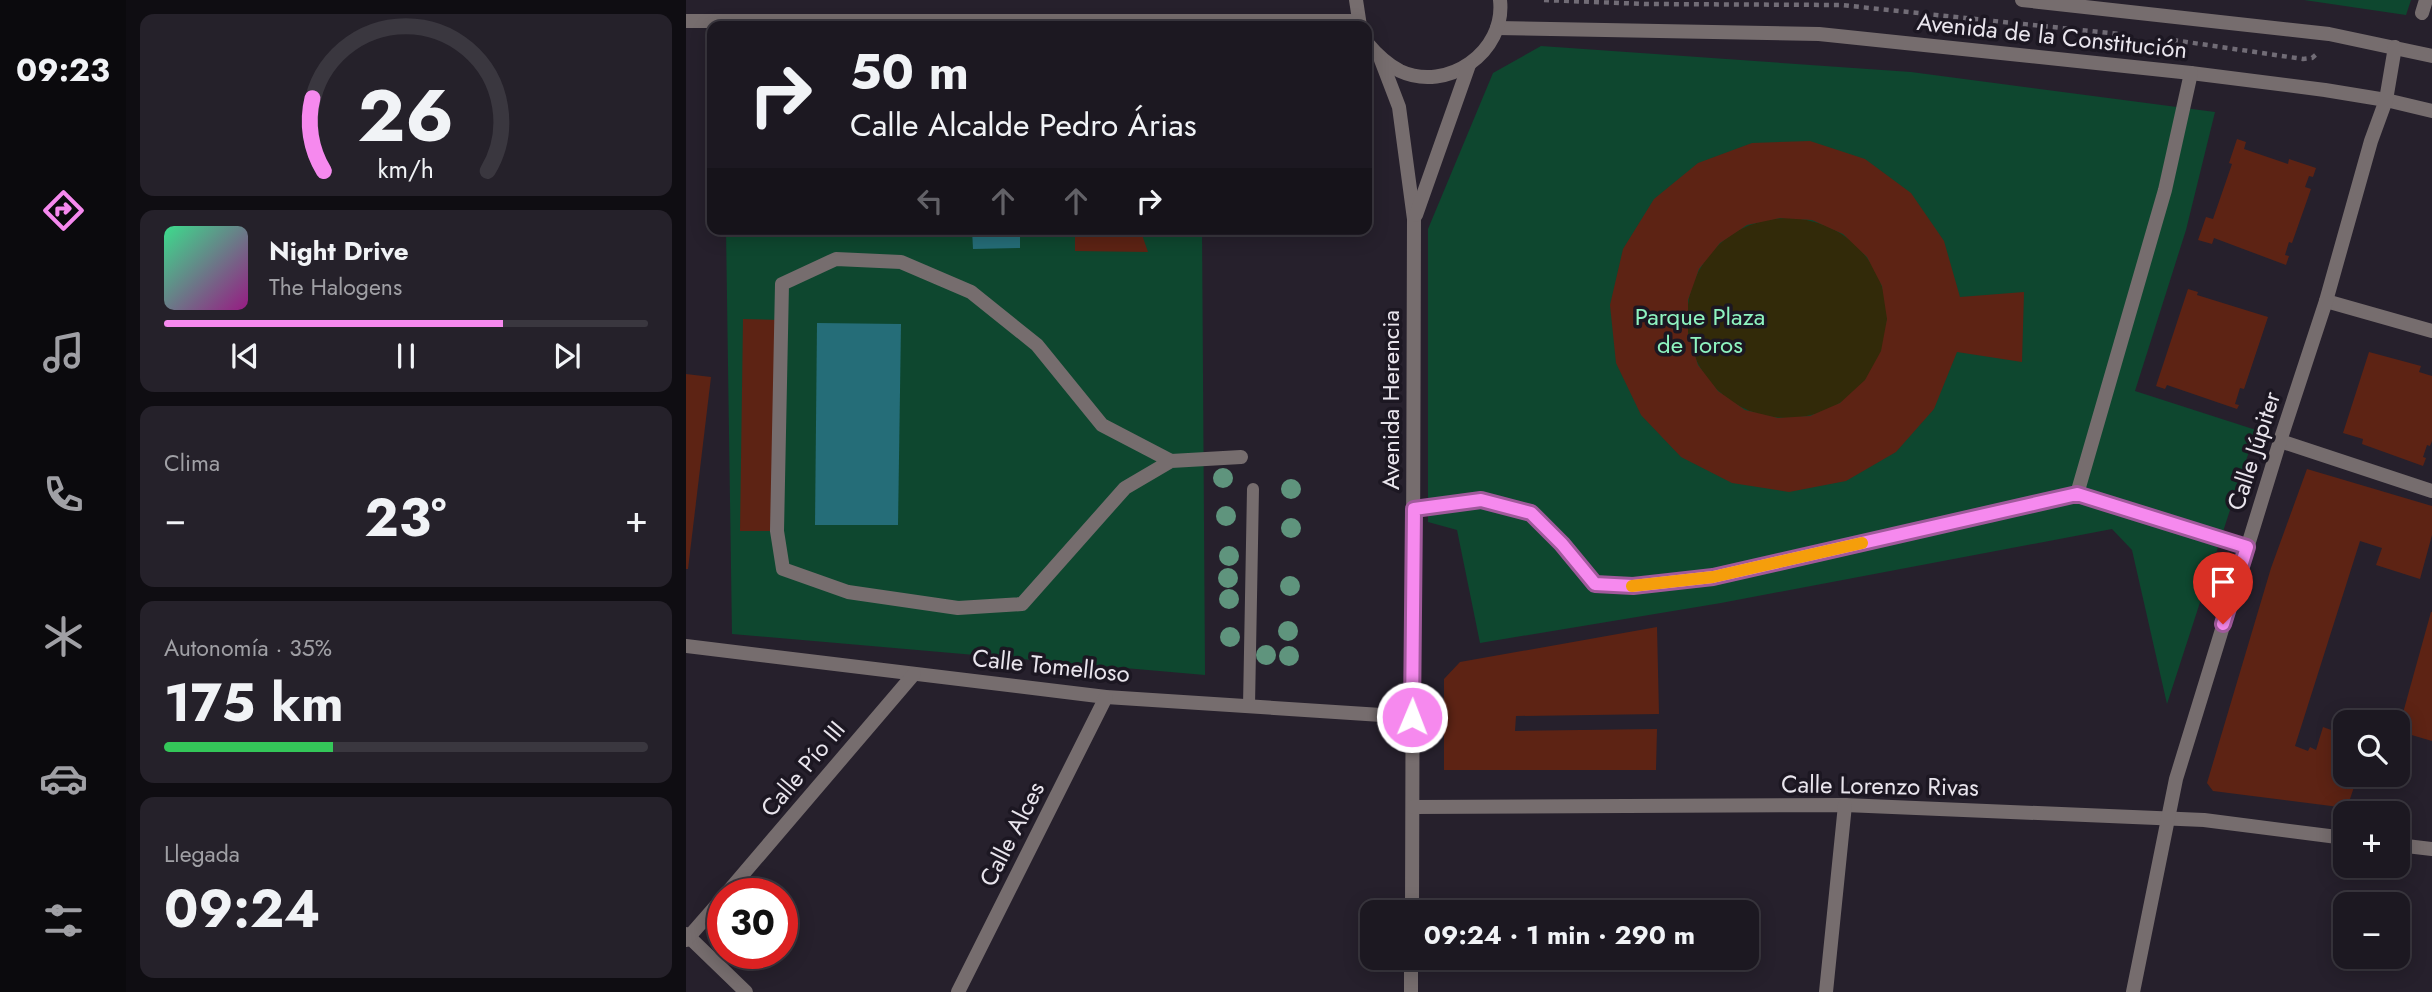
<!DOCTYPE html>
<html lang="es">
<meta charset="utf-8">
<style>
:root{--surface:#1c1821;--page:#25212a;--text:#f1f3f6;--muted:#a0a0a5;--line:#3a373f;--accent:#f689ee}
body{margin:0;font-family:Jost,sans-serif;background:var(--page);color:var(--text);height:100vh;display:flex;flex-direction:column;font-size:26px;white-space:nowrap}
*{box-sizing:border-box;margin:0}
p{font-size:23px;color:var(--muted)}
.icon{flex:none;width:38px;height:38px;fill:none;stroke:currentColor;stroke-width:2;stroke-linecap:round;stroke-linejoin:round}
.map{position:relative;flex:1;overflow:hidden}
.side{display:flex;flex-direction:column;gap:14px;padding:14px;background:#0f0d12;width:560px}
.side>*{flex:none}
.banner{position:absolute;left:21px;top:21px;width:665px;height:214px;border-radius:14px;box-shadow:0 4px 18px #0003,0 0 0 2px var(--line);background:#1c1821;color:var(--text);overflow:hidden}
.fabs{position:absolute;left:1647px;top:710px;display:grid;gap:14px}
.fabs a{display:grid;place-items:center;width:77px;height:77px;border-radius:14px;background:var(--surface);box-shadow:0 4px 18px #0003,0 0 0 2px var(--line);font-size:35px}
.speed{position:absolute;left:21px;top:878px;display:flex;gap:14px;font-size:35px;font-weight:700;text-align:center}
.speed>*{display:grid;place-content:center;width:91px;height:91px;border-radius:50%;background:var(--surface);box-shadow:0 4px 18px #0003,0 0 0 2px var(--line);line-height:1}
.speed .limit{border:10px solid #d22;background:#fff;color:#111}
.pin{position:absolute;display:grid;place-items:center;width:60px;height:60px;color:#fff;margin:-72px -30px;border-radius:50% 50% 50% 0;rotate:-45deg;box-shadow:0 0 7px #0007}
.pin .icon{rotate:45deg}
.me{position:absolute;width:77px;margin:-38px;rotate:1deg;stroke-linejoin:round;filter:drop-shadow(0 0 5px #0008)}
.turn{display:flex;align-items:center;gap:24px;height:147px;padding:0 28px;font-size:32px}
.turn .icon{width:91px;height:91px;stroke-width:2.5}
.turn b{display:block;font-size:49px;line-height:60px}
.lanes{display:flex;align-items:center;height:66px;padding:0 28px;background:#0003;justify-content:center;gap:35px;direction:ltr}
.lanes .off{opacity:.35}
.big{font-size:52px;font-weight:700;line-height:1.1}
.side .widget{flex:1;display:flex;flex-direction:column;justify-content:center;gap:10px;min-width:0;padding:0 24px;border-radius:14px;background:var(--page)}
.side .dial{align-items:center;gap:0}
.dial svg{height:182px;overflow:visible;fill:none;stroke:var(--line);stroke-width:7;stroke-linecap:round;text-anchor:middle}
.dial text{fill:var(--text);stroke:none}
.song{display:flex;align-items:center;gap:21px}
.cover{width:84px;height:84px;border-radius:10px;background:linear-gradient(135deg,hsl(150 70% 55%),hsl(310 70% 35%))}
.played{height:7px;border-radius:4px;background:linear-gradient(90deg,var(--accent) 70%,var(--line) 70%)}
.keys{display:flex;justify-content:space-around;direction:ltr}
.heat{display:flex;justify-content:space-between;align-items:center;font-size:38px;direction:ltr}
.charge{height:10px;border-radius:5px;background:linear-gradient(90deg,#34c759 35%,var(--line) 0)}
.trip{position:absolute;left:674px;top:900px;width:399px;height:70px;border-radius:14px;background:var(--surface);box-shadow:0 4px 18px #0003,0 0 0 2px var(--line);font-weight:700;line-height:70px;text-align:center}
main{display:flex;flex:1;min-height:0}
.tab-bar{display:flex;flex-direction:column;width:126px;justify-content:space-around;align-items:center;background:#0b0a0d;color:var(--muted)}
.tab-bar .icon{width:49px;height:49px}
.tab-bar .active{color:var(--accent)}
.tab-bar b{font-size:32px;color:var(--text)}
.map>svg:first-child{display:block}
.green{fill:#0e472f}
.sand{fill:#322a09}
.water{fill:#256d78}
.building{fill:#5d2314;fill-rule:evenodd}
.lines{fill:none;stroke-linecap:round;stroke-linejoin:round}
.path{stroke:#716c76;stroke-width:4.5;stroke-dasharray:5 5;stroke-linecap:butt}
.lane{stroke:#766d6e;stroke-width:12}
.street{stroke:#766d6e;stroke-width:14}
.tree{fill:#5f947d}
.route-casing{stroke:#a0599b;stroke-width:18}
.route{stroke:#f689ee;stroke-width:12}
.slow{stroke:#f59e0b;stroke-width:12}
.labels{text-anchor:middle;stroke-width:7;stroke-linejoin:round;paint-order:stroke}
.street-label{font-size:24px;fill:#e9e5ed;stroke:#1c1722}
.park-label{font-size:24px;fill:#8ef3c0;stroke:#1c1722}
</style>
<main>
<nav class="tab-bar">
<b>09:23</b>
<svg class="icon active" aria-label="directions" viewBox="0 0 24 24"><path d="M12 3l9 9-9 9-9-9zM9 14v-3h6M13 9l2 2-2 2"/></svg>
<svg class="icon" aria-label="music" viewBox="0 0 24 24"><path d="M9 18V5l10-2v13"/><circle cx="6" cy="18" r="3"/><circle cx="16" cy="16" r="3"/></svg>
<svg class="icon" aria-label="phone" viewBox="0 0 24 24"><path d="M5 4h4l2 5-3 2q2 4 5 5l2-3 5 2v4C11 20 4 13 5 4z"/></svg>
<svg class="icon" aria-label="climate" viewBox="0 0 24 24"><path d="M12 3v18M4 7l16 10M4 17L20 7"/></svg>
<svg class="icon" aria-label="car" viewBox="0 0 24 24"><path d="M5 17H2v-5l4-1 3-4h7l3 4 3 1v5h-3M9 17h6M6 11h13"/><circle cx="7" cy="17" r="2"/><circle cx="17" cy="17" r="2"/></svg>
<svg class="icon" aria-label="filters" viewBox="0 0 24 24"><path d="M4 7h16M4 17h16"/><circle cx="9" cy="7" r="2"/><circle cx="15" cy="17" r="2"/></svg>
</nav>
<section class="side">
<div class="widget dial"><svg viewBox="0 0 100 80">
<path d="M14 69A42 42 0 1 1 86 69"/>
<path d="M14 69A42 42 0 0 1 9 37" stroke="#f689ee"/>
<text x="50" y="56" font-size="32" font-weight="700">26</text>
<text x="50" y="72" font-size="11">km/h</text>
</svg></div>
<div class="widget">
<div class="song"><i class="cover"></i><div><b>Night Drive</b><p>The Halogens</p></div></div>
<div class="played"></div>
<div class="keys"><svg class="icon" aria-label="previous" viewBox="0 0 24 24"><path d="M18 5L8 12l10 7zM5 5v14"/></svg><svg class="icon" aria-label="pause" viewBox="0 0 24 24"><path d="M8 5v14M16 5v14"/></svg><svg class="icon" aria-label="next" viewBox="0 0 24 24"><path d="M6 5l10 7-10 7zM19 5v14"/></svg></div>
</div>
<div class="widget"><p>Clima</p>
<div class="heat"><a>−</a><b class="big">23°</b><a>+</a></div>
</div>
<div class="widget"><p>Autonomía · 35%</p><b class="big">175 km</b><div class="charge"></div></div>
<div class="widget"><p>Llegada</p><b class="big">09:24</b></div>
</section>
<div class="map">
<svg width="1746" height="992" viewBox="0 0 1746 992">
<rect width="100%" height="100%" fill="#26202c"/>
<g class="green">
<path d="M1618 0H1725L1720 15Z"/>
<path d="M855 46 1225 72 1529 112 1500 230 1449 391 1570 430 1481 704 1446 550 1426 529 1035 603 794 643 771 530 742 522V229L807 73Z"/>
<path d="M40 229H516L519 675 46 634Z"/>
</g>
<circle class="sand" cx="1101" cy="318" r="100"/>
<g class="water">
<path d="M286 229H334V248L287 249Z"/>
<path d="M131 323 215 324 212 525H129Z"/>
</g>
<g class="building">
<path d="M1551 139 1560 142 1558 149 1602 164 1603 159 1630 168 1627 177 1623 176 1619 187 1625 189 1606 243 1603 242 1599 255 1603 256 1600 265 1528 238 1526 244 1512 240 1520 217 1527 219 1546 164 1543 163Z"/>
<path d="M1124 141 1179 159 1225 193 1258 241 1274 297 1338 292 1336 362 1271 352 1248 409 1210 452 1160 481 1103 492 1046 483 995 457 955 415 930 363 924 305 937 249 968 199 1012 163 1066 143ZM1094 218 1126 220 1157 234 1181 257 1196 286 1201 319 1195 351 1179 380 1154 403 1124 416 1092 418 1059 410 1032 391 1012 365 1002 333V300L1013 269 1034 243 1061 225Z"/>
<path d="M389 229H454L462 252 389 251Z"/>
<path d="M1502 289 1512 292 1511 295 1582 317 1558 389 1554 388 1549 404 1553 405 1551 409 1481 385 1479 389 1470 386Z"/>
<path d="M57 319 95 320 91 531H54Z"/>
<path d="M1683 352 1735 366 1733 372 1746 376V441L1744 446 1741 445 1737 457 1740 458 1737 466 1676 444 1677 439 1657 433Z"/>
<path d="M0 374 25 377 2 569H0Z"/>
<path d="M1621 469 1746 506V535L1734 579 1690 565 1696 548 1674 541 1609 746 1622 751 1624 747 1630 750 1637 727 1659 735V775H1672L1661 808 1527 791 1521 783 1585 568Z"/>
<path d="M1745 612H1746V741L1712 731Z"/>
<path d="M971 627 973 714 830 716 829 731 971 729 970 770H758V679L774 662Z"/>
</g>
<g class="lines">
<g class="path">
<path d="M858 0 959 4 1155 5 1433 34"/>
<path d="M1487 40 1617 59 1626 58 1632 53"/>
</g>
<path class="lane" d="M563 706 567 489"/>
<g class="street">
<path d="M670 0 674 26"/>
<path d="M1336 0 1643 34 1746 56"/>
<path d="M1736 13 1740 0"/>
<path d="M0 21H672"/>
<path d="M811 28 1133 34 1505 73 1639 90 1700 100 1746 111"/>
<path d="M681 43C691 55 700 64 714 71 761 93 820 52 814 0"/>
<path d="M695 60 713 107 728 219 726 912"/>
<path d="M730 215 783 65"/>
<path d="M1640 301 1746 331"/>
<path d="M1594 441 1746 491"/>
<path d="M485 461 439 488 336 604 272 608 162 592 97 569 91 531 96 284 150 259 215 262 285 292 351 345 416 425 485 461 555 457"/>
<path d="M1391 494 1479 190 1505 73"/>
<path d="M728 509 795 500 845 513 876 544 909 584 947 586 1027 577 1391 494 1561 547"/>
<path d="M0 646 420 697 726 717"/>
<path d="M727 807 1159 805 1518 820 1659 838"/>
<path d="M1712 845 1746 849"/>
<path d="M40 894 228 674"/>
<path d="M0 934 60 992"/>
<path d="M0 940 37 898"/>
<path d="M272 992 420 697"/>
<path d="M725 992V957"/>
<path d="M1140 992 1159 805"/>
<path d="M1447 992 1490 779 1594 441 1640 301 1685 141 1700 100 1709 47"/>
</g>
</g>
<g class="tree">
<circle cx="537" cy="478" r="10"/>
<circle cx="605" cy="489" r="10"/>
<circle cx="540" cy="516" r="10"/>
<circle cx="605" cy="528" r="10"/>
<circle cx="543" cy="556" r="10"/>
<circle cx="542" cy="578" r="10"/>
<circle cx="604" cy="586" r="10"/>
<circle cx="543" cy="599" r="10"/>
<circle cx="602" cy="631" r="10"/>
<circle cx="544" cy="637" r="10"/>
<circle cx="580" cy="655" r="10"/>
<circle cx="603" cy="656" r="10"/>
</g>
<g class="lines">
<g class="route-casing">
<path id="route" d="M726 717 728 509 795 500 845 513 876 544 909 584 947 586 1027 577 1391 494 1561 547 1537 624"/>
</g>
<use href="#route" class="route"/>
<path class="slow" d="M946 586 1027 577 1176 543"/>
</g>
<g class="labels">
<g class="street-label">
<text transform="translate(1366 36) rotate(6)" y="8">Avenida de la Constitución</text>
<text transform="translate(705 400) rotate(-90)" y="8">Avenida Herencia</text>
<text transform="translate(1568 451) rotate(-72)" y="8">Calle Júpiter</text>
<text transform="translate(365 666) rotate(6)" y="8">Calle Tomelloso</text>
<text transform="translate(117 769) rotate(-50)" y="8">Calle Pío III</text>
<text transform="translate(1194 786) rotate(1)" y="8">Calle Lorenzo Rivas</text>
<text transform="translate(326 834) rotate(-63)" y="8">Calle Alces</text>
</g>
<g class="park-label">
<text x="1014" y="325">Parque Plaza<tspan x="1014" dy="28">de Toros</tspan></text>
</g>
</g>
</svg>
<div class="fabs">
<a><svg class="icon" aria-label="search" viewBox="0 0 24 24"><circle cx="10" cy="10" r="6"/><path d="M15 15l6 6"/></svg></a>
<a>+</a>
<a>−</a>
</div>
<div class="speed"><div class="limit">30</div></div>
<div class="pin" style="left:1537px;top:624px;background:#d93025"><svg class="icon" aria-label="arrive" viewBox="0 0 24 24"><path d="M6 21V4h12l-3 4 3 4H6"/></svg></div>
<svg class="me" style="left:726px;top:717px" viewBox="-20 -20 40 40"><circle r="17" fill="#f689ee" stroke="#fff" stroke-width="3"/><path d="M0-11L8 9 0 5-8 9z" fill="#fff"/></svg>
<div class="trip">09:24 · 1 min · 290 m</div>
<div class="banner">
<div class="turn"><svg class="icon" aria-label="right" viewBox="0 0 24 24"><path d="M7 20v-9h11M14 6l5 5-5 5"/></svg><div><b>50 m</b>Calle Alcalde Pedro Árias</div></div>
<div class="lanes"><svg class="icon off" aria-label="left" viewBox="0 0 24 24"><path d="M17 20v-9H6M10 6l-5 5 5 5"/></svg><svg class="icon off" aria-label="ahead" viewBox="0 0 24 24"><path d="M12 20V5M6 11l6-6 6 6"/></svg><svg class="icon off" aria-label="ahead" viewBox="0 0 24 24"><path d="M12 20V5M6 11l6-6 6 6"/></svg><svg class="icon" aria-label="right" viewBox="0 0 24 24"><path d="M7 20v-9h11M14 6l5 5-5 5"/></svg></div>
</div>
</div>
</main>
